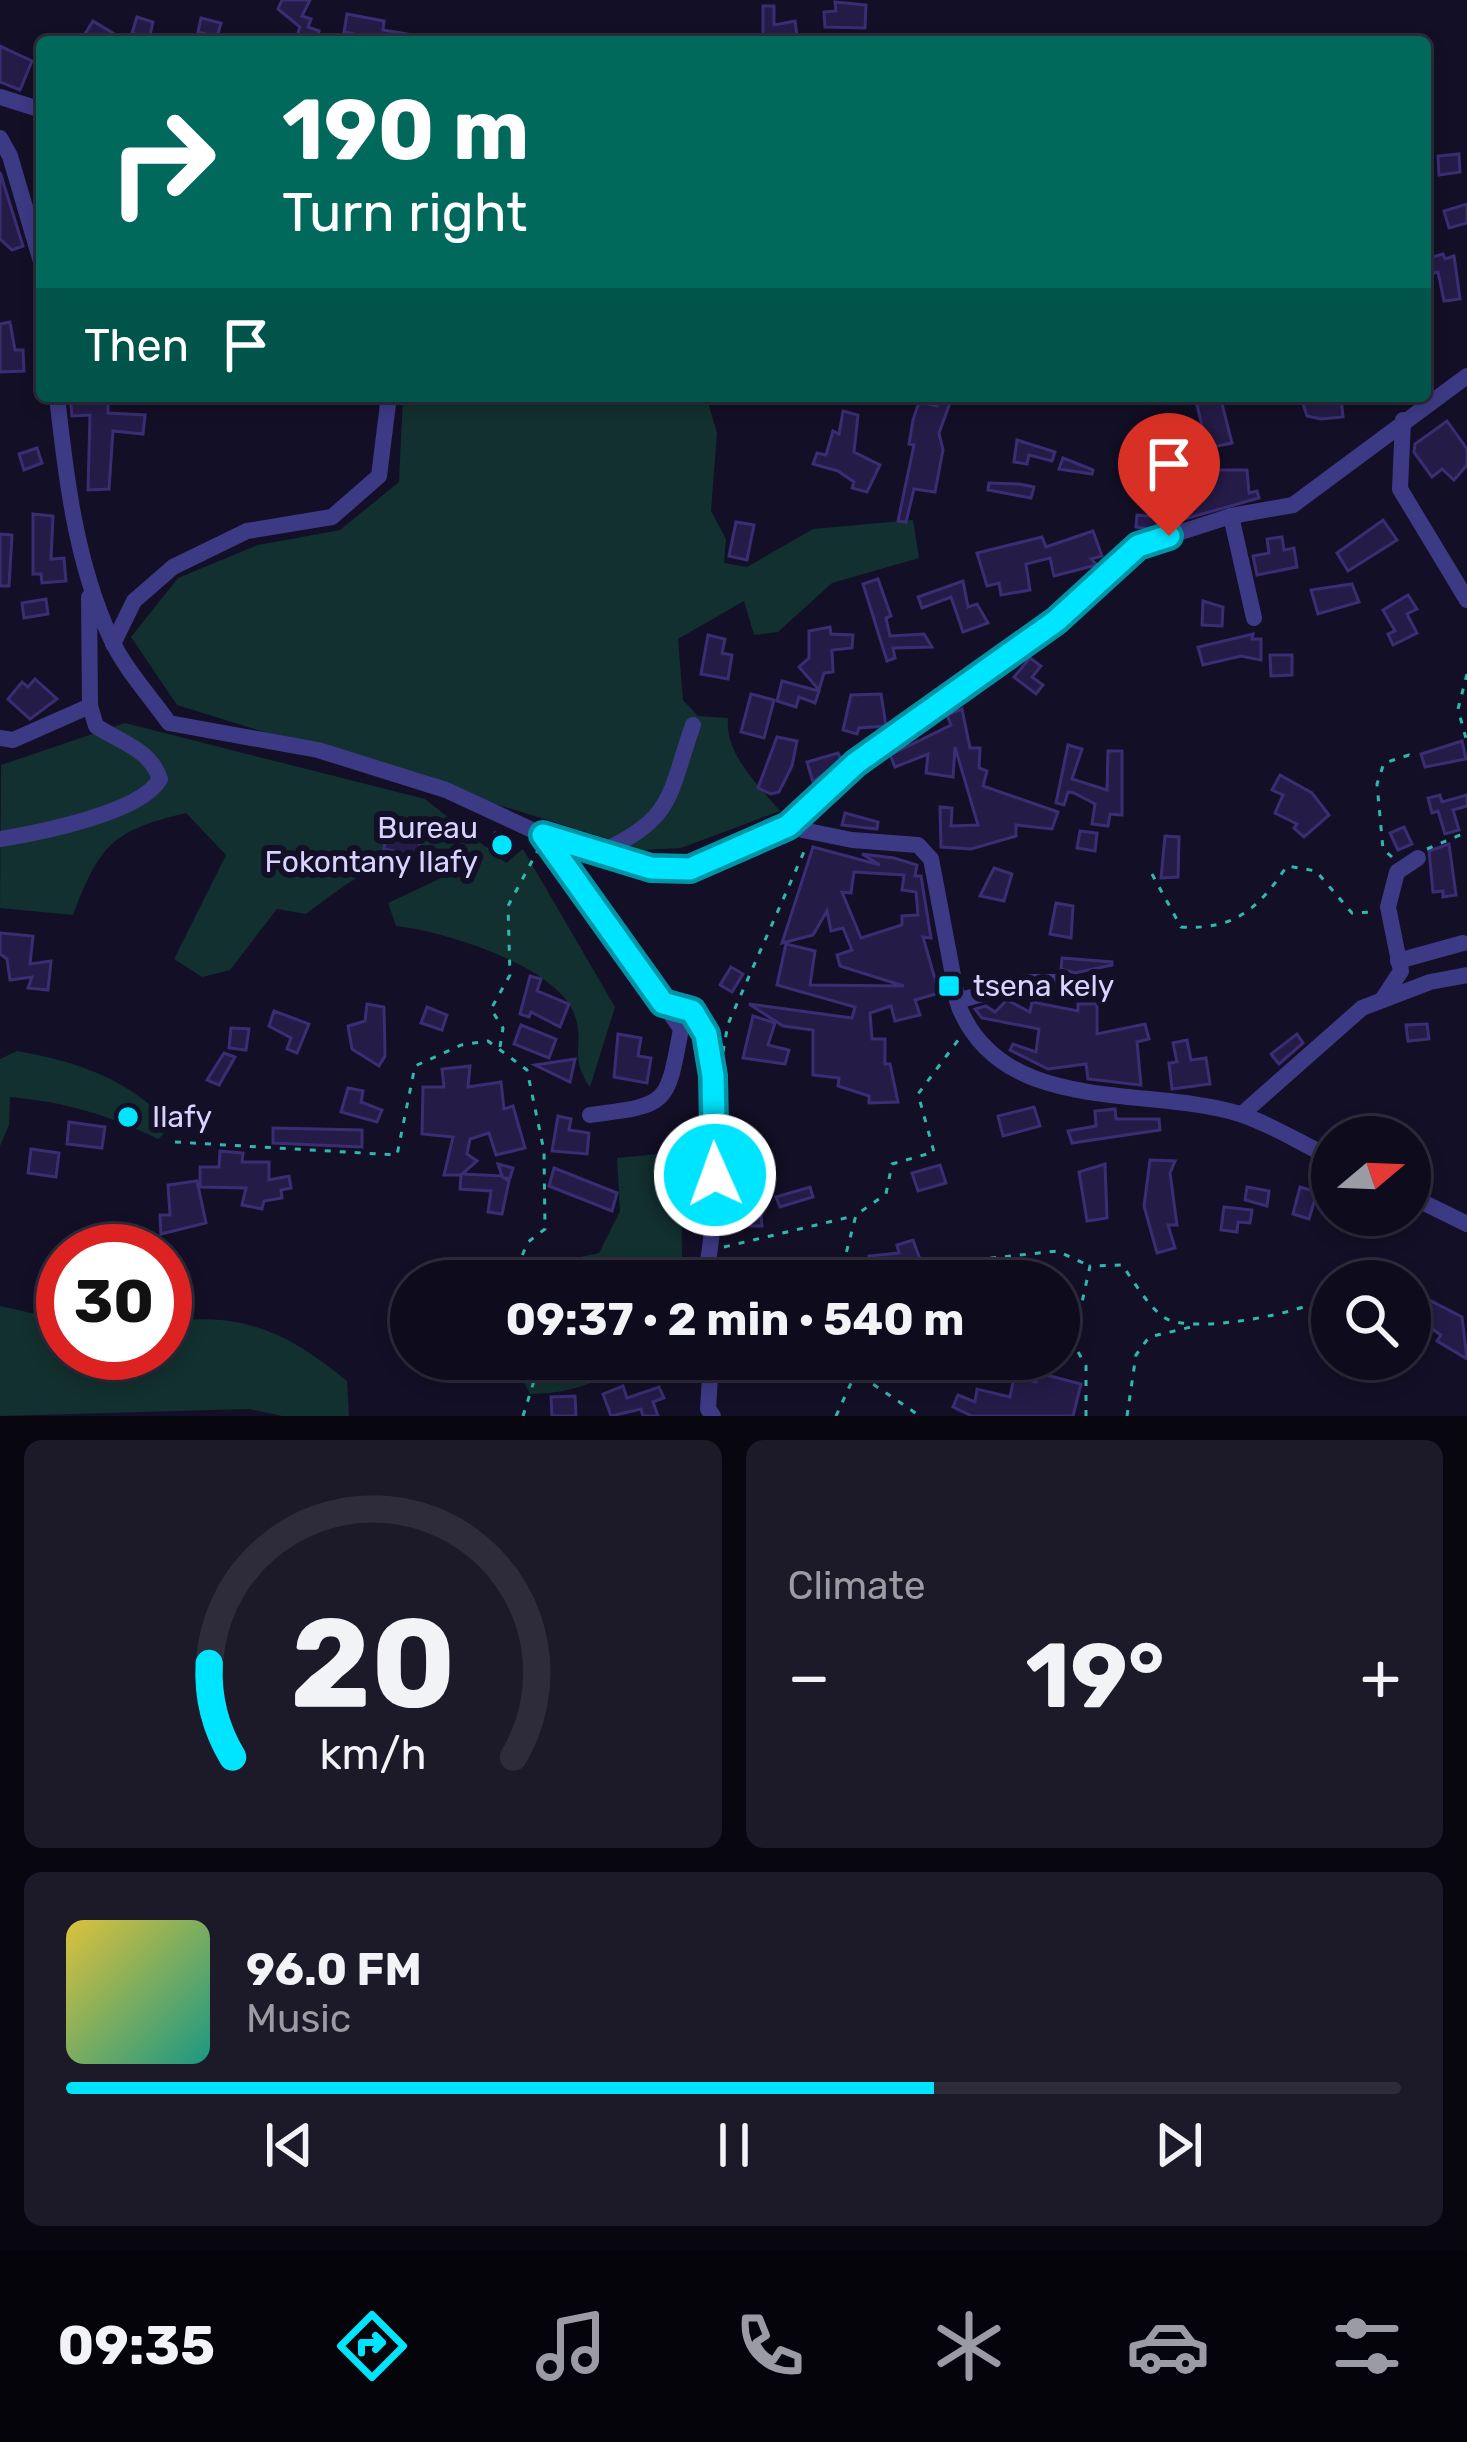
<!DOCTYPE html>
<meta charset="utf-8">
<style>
:root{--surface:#0e0b1c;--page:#1c1929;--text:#f1f3f6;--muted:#9b9ba3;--line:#2e2b3b;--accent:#00e5ff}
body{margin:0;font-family:Rubik,sans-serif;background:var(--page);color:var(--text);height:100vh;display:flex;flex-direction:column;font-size:45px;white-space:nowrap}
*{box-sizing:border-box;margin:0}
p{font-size:39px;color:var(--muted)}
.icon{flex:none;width:66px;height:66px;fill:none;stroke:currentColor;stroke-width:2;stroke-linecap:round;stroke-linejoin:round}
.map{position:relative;height:1416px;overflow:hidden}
.side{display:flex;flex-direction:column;gap:24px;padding:24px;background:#08060f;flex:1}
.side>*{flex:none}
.banner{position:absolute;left:36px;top:36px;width:1395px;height:366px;border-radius:12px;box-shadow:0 6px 18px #0003,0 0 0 3px var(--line);background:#00695c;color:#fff;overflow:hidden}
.needle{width:78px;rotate:71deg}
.fabs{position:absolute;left:1311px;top:1116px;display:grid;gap:24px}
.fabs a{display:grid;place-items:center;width:120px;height:120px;border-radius:50%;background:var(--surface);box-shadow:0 6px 18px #0003,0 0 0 3px var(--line);font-size:60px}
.speed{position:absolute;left:36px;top:1224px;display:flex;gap:24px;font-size:60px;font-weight:700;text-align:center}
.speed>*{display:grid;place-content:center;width:156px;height:156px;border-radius:50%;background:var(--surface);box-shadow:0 6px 18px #0003,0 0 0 3px var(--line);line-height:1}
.speed .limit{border:18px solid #d22;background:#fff;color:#111}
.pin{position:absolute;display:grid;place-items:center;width:102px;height:102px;color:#fff;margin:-123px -51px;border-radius:50% 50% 50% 0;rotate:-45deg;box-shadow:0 0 12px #0007}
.pin .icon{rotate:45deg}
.me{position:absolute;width:132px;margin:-66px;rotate:358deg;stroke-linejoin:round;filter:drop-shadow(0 0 9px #0008)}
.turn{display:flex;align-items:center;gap:42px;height:252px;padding:0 48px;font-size:54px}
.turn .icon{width:156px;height:156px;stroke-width:2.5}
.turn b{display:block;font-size:84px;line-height:102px}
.then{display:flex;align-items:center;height:114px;padding:0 48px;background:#0003;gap:24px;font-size:45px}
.big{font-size:90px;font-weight:700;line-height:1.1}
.side .tile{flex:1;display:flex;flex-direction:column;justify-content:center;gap:18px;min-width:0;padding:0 42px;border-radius:18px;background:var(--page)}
.side .dial{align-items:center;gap:0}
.dial svg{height:312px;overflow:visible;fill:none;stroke:var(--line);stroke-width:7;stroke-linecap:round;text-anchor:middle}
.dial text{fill:var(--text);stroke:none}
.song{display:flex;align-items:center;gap:36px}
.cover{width:144px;height:144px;border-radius:18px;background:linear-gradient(135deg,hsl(50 70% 55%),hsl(170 70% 35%))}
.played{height:12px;border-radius:6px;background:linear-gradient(90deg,var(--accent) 65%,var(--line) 65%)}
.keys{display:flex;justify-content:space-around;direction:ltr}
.heat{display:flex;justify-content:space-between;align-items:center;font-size:66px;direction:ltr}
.side .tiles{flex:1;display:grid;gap:24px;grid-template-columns:1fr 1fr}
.tile:last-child{grid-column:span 2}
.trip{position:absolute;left:390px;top:1260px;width:690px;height:120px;border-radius:60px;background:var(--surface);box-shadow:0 6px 18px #0003,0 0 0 3px var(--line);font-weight:700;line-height:120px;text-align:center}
.menu{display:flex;height:192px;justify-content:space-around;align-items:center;background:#06040b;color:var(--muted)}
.menu .icon{width:84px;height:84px}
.menu .current{color:var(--accent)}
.menu b{font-size:54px;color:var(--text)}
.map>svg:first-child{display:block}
.green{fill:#12302f}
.building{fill:#241b47;stroke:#3b2d73;stroke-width:3;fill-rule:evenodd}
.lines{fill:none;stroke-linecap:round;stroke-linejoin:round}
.path{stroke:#2fb8b0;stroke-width:3;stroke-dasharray:6 9;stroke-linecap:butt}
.minor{stroke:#3d3a85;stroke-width:16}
.route-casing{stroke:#0095a6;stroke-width:30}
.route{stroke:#00e5ff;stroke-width:21}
.poi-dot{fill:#00e5ff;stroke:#130f26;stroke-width:4.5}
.labels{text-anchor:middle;stroke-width:12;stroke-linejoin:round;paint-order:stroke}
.poi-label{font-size:30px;fill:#d9d4ff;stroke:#130f26;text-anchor:start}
</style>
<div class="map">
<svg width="1467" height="1416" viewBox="0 0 1467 1416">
<rect width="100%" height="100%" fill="#130f26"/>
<g class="green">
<path d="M403 396H706L717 433 711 511 726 539 724 563 747 567 813 529 913 520 919 558 832 583 778 632 754 635 744 601 678 639 683 700 698 716 728 718C725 755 757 783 780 811L681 848 644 850 177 705 131 637 178 578 258 545 340 530 399 482Z"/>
<path d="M125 723 425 799 506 863 523 849 615 1007 590 1087C568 1056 585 1045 575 1016 559 966 443 931 396 926L388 903 469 865 458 850C403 840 348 882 306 914L277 909 230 970 202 977 174 959 226 855 186 813C111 831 100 845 73 915L0 908 1 765Z"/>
<path d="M17 1051C80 1062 128 1079 173 1126L158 1139C109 1115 65 1102 10 1097L9 1125 0 1146V1059Z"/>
<path d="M658 1154 681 1177 682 1260 676 1281H494L502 1264 543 1265 599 1253 620 1211 617 1158Z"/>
<path d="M0 1306 63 1320V1353H165V1322C242 1311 287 1332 347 1381L349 1416H282L250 1409 0 1416Z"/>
<path d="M512 1359H627C597 1386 568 1393 530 1394Z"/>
</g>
<g class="building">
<path d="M282 0H310L302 16 311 19 308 27 319 31 315 42 297 36 300 27 278 9Z"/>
<path d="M835 2 866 5 865 28 825 27 824 12 836 11Z"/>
<path d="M763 6H774V25L795 21 798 42H763Z"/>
<path d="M347 14 384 21 383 30 419 36 418 42H352L354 34 344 32Z"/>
<path d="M137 17 153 22 149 39 132 33Z"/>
<path d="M201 18 221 23 217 37 198 32Z"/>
<path d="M93 21 116 35 111 42 85 34Z"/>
<path d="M0 46 32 61 20 90 0 82Z"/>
<path d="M1459 154 1460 172 1439 175 1438 156Z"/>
<path d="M0 172 23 246 12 250 0 239Z"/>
<path d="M1467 204V223L1449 228 1444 211Z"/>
<path d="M1443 254 1445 259 1454 256 1460 299 1444 301 1438 272 1425 275V259Z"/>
<path d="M10 322 15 350H23L24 371 0 372V324Z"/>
<path d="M70 396H98V402H108V413L145 415 143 434 113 431 109 489 88 490 90 415 72 416Z"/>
<path d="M941 396 951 400 939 433 943 450 935 492 914 489 906 522 898 521 914 445 909 444 913 420 919 402 937 406Z"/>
<path d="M1220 396 1232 443 1198 450 1197 431 1203 430 1196 401Z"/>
<path d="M1341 396 1343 417 1321 419 1307 416 1301 398Z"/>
<path d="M843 411 858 415 854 452 880 465 867 492 852 488 854 482 838 471 813 464 817 453 826 455 833 431 839 434Z"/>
<path d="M1447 421 1467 449V465L1454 480 1442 469 1432 477 1414 452 1415 444Z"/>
<path d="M1017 440 1055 452 1052 461 1029 455 1027 464 1014 462Z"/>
<path d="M37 448 42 463 24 470 19 454Z"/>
<path d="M1063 458 1093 470 1092 474 1059 469Z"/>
<path d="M1208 470H1247L1249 493 1257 491 1259 498 1149 529 1136 527 1137 515 1156 517 1179 508 1174 483 1208 476Z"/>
<path d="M989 483 1019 484 1034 487 1031 498 988 490Z"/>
<path d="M33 514 53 516 51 559 64 558 66 581 42 583 41 574H33Z"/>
<path d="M1383 520 1397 540 1348 571 1337 553Z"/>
<path d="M736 522 754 525 747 560 729 556Z"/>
<path d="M1093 531 1102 556 1091 559 1097 565 1054 576 1050 558 1026 564 1030 590 1001 595 999 583 987 586 977 553 1042 537 1046 547Z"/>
<path d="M0 534 12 535 9 586H0Z"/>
<path d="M1282 537 1284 550 1294 548 1297 567 1257 575 1253 556 1269 553 1267 539Z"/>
<path d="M878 579 891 616 886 618 890 636 924 634 932 647 893 648 895 658 887 661 863 584Z"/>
<path d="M963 581 968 607 977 604 988 623 963 632 951 597 922 608 918 597Z"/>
<path d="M1352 584 1359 602 1318 614 1311 590Z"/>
<path d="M1408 595 1417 609 1407 614 1417 633 1393 645 1388 634 1395 631 1383 610Z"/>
<path d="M46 599 48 614 24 618 22 603Z"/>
<path d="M1203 601 1223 607 1222 626 1202 625Z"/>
<path d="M830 627 831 634 853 635 852 648 832 650 833 672 824 673 819 690 799 667 809 658V631Z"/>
<path d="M1253 634 1252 639H1261V660L1241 656 1203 665 1198 647Z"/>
<path d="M708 635 725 639 722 653 732 655 728 679 701 674Z"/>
<path d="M1270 655H1292V675L1271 676Z"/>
<path d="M1030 658 1041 666 1032 677 1043 685 1036 694 1014 677Z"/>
<path d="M35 679 57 699 30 719 8 699 22 682 28 687Z"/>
<path d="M782 681 819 691 815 703 799 697 796 707 777 701Z"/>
<path d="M751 694 774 700 764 738 741 732Z"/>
<path d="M881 694 886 726 859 728 857 734 843 730 851 695Z"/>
<path d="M962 709 970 748H980L979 768 987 771 983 786 1058 812 1052 829 1016 825V836L971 849 941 847 940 807 952 808 951 826 978 825 955 747 953 777 926 773 928 754 895 767 890 755 951 725 947 715Z"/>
<path d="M777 737 797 741 792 766 779 792 771 794 758 788Z"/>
<path d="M1462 741 1466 759 1425 767 1421 754Z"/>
<path d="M1068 745 1082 749 1072 779 1107 790 1108 751H1122V815L1110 814 1108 826 1092 824 1095 804 1074 793 1068 792 1064 805 1056 803Z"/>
<path d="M838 753 841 760 813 782 807 762Z"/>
<path d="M1280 775 1312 793 1329 815 1304 837 1294 828 1297 824 1275 813 1283 795 1272 790Z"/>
<path d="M1440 795 1442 802 1467 795V806L1453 810 1459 830 1445 834 1438 811 1432 813 1428 798Z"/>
<path d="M845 813 878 822 877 829 842 825Z"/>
<path d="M1404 827 1412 844 1398 850 1390 833Z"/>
<path d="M1080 831 1097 833 1095 851 1077 848Z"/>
<path d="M495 833 512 840 507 855 489 848Z"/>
<path d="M386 835 420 842 417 856 384 849Z"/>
<path d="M1165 836 1179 837 1178 877 1161 878Z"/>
<path d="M1449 844 1456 895 1443 897V891L1433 892 1429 851Z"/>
<path d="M813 847 880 865 862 854 894 858 917 865 915 876H921L931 938 923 937 939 993 915 1000 920 1015 895 1021 891 1006 870 1013 872 1039H885V1064H890L898 1102 869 1103V1096L838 1086 839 1078 813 1075V1030L783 1026 749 1004 852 1018 855 1007 777 985 786 944 815 951 810 985 904 986 840 966 837 955 852 950 843 928 831 931 827 911 813 935 782 943ZM854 872 904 875 902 890 916 892 918 915 902 916V925L861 938 842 892 851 893Z"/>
<path d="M994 868 1012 874 1004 901 980 896Z"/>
<path d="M1056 903 1073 906 1071 938 1050 934Z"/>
<path d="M0 933 33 936 30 964 51 961 48 990 28 988 32 977 10 980 7 959 0 954Z"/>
<path d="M1062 958 1112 962V965L1075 973 1061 969Z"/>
<path d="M731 967 743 974 732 992 720 985Z"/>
<path d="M530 976 541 979 537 991 569 1004 560 1027 531 1012 529 1017 520 1014Z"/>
<path d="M1007 1000 1030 1012 1032 1002 1078 1011V1004H1097V1034L1145 1024 1149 1039 1137 1042 1141 1085 1088 1079 1086 1064 1048 1069 1010 1050 1013 1044 1036 1052 1039 1029 982 1018 975 1009 986 1006 995 1012Z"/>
<path d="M367 1004 384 1007 385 1056 379 1066 352 1049 348 1026 365 1021Z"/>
<path d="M427 1007 447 1015 442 1030 421 1023Z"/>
<path d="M274 1011 309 1024 297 1053 287 1049 291 1038 269 1026Z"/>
<path d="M753 1016 775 1023 768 1045 789 1050 785 1064 743 1058Z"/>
<path d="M1427 1024 1429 1039 1408 1041 1406 1025Z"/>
<path d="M521 1025 556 1039 549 1058 514 1044Z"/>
<path d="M231 1028 249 1029 246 1050 229 1048Z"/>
<path d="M618 1034 641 1038 638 1056 651 1058 647 1083 614 1077Z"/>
<path d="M1297 1034 1303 1043 1279 1064 1271 1054Z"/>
<path d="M1187 1040 1191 1060 1206 1058 1210 1084 1172 1089 1169 1063 1177 1062 1173 1043Z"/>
<path d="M224 1053 235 1057 219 1085 207 1080Z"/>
<path d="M575 1059 570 1082 535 1065Z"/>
<path d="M470 1066 468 1087 501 1082 504 1109 513 1106 525 1148 496 1155 489 1133 470 1139 467 1154 477 1161 462 1174 502 1176 498 1164 513 1168 510 1178H504L509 1181 502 1214 488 1212 491 1191 460 1189 461 1175H444L453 1137 422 1134 423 1087H444L442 1069Z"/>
<path d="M348 1088 363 1091 361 1102 382 1110 377 1122 341 1112Z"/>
<path d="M159 1105 186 1111 182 1126 155 1120Z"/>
<path d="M1034 1107 1040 1126 1003 1136 998 1116Z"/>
<path d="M1115 1109 1116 1119H1159L1160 1130 1072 1143 1068 1131 1096 1126 1095 1111Z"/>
<path d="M558 1116 571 1119 569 1130 589 1133 587 1154 552 1151Z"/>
<path d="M69 1122 105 1127 102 1148 67 1144Z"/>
<path d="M273 1128 362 1130V1147L273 1143Z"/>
<path d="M31 1149 59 1153 56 1177 28 1173Z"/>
<path d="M220 1151 243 1153 242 1162H269V1180L289 1176 291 1188 281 1190 282 1198 264 1201 262 1209 242 1205 246 1188 200 1187V1167H219Z"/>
<path d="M1150 1160 1175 1161 1170 1173 1177 1225H1168L1175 1248 1157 1253 1144 1206Z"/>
<path d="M1105 1164 1107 1218 1087 1221 1079 1172Z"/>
<path d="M940 1165 946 1183 918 1191 912 1173Z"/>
<path d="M554 1168 617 1193 612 1211 549 1186Z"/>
<path d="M197 1181 206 1223 161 1234 160 1215H170L168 1185Z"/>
<path d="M810 1187 813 1197 780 1207 776 1197Z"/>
<path d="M1247 1187 1269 1191 1267 1206 1245 1200Z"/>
<path d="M1300 1187 1317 1192 1309 1219 1293 1214Z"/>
<path d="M740 1203 760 1205 762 1226H730L727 1205Z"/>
<path d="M1224 1207 1252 1210 1250 1223 1238 1222 1237 1232 1221 1230Z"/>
<path d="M913 1240 920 1259 891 1269 870 1268 869 1256 899 1253 897 1245Z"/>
<path d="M1410 1290 1462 1317 1467 1359 1437 1341 1441 1335 1410 1314Z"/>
<path d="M1039 1373 1081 1384 1073 1416H972L953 1407 958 1395 975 1402 977 1389 1010 1397 1014 1377 1036 1382Z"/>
<path d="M623 1386 627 1398 659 1387 664 1398 653 1402 658 1416H643L641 1409 611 1416 603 1394Z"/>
<path d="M575 1396 576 1416H552L551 1397Z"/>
</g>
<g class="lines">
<g class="path">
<path d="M1467 674 1458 709 1467 742"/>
<path d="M1427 849 1467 832"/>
<path d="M1392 857 1383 849 1377 784 1384 763 1409 755 1416 760"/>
<path d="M1152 874 1181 927C1235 930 1258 909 1287 866L1316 871 1352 913 1371 912"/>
<path d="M500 1047 503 1028 491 1009 510 975 508 906 538 850"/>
<path d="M723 1052 728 1024 807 845"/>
<path d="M175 1142 397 1155 415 1066 461 1045 488 1041 527 1070 544 1151 545 1229 528 1242 511 1281"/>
<path d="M724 1247 854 1216"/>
<path d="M839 1281 856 1215 886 1194 892 1164 934 1152 918 1094 959 1039"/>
<path d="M906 1281 910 1274 946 1263 1057 1251 1088 1265"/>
<path d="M836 1359 920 1416"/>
<path d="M523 1416 534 1381 526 1359"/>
<path d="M836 1416 852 1381 844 1364 848 1359"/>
<path d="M1086 1416V1366L1073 1343 1090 1266 1122 1265C1134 1281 1148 1307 1165 1318 1193 1335 1305 1313 1332 1295"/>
<path d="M1127 1416 1136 1355 1149 1337 1191 1327"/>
</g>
<g class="minor">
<path d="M0 97 42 110"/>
<path d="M0 138 10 156 42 265"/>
<path d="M57 396C66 479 76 563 111 639 125 669 150 696 169 723L318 750 446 790 543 835 651 868 690 869 788 827 852 840 918 845 931 859 959 1007C1004 1117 1148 1085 1240 1114 1271 1124 1302 1144 1332 1158"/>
<path d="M1403 420 1400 489 1467 600"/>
<path d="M1231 516 1254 618"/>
<path d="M113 644 134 601 173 567 247 531 332 517 379 476 389 396"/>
<path d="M0 738 13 740 90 706"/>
<path d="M788 827 856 763 1056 621 1138 546 1231 516 1293 505 1467 376"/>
<path d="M544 835 663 1003 692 1011C731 1075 717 1208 705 1281"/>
<path d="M0 839C38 833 141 813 160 779 150 749 120 742 96 726L90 706 89 597"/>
<path d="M601 852C675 818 668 796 693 725"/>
<path d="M1398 961 1463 943"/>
<path d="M1382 1000 1401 971 1388 907 1397 872 1418 858"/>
<path d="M957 1001 1026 982H1066"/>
<path d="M1242 1114 1362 1008 1430 982 1467 975"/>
<path d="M590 1115C668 1105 667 1106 681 1029L663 1003"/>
<path d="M1410 1196 1467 1224"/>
<path d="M711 1359 708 1409 713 1416"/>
</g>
</g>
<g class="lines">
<g class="route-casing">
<path id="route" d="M715 1175 713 1076 706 1034 692 1011 663 1003 543 835 651 868 690 869 788 826 856 763 1056 621 1138 546 1169 536"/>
</g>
<use href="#route" class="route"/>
</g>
<g class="poi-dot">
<circle cx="502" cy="845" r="12"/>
<rect x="937" y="974" width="24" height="24" rx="6"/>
<circle cx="128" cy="1117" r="12"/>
</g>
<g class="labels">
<g class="poi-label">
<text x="478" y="838" text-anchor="end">Bureau<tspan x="478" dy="34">Fokontany Ilafy</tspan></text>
<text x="973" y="996">tsena kely</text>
<text x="152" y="1127">Ilafy</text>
</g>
</g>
</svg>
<div class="fabs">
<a><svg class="needle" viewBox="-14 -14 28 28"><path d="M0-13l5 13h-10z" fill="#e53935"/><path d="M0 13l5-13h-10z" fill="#9b9ba3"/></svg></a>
<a><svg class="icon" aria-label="search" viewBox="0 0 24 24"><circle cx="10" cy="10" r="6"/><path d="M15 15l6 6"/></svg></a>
</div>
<div class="speed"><div class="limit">30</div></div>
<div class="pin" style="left:1169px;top:536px;background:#d93025"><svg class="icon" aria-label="arrive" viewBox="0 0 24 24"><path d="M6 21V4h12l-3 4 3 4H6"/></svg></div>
<svg class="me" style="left:715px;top:1175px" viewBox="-20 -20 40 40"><circle r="17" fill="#00e5ff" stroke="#fff" stroke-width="3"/><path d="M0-11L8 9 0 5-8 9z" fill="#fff"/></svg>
<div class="trip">09:37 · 2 min · 540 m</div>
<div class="banner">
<div class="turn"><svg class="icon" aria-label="right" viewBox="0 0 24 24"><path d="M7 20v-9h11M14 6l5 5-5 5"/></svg><div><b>190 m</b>Turn right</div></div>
<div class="then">Then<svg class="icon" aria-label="arrive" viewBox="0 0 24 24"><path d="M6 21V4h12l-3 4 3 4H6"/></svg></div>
</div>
</div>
<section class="side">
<div class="tiles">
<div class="tile dial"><svg viewBox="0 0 100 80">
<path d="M14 69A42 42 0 1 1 86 69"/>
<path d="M14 69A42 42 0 0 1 8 45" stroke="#00e5ff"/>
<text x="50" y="56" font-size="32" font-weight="700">20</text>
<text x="50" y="72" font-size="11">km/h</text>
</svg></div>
<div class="tile"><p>Climate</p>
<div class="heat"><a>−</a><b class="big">19°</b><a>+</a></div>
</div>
<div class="tile">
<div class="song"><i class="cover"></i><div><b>96.0 FM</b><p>Music</p></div></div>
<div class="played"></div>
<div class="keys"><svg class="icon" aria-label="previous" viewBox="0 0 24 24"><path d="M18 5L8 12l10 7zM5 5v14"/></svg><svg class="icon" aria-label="pause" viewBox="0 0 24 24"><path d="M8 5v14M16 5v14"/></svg><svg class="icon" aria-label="next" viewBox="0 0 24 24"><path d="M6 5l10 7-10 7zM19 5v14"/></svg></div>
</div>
</div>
</section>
<nav class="menu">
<b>09:35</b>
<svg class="icon current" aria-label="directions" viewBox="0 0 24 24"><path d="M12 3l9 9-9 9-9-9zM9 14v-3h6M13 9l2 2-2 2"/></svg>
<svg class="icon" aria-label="music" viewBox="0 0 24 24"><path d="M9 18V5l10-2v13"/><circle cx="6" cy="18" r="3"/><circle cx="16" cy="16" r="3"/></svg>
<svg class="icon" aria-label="phone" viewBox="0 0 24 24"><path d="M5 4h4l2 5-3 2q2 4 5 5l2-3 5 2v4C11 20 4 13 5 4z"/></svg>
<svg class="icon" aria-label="climate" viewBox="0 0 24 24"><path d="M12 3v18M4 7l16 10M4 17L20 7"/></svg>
<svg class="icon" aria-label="car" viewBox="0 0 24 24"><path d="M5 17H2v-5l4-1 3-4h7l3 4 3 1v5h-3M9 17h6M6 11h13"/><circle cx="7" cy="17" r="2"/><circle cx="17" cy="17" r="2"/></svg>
<svg class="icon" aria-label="filters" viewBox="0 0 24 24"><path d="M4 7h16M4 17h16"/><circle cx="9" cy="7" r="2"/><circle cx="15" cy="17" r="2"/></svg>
</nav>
